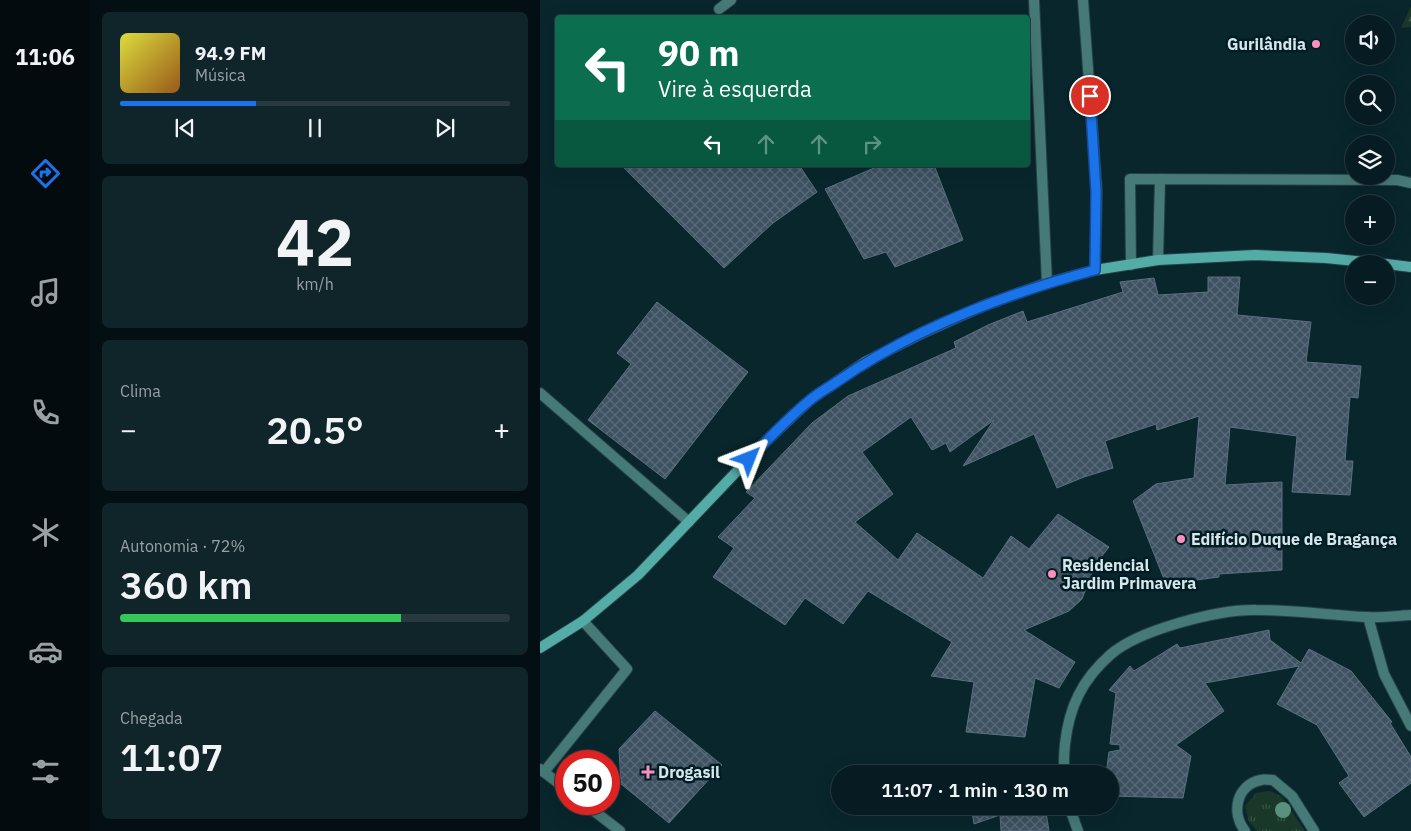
<!DOCTYPE html>
<html lang="pt">
<meta charset="utf-8">
<style>
:root{--surface:#071c22;--page:#10252a;--text:#f1f3f6;--muted:#98a1a5;--line:#283a40;--accent:#1a73e8}
body{margin:0;font-family:"IBM Plex Sans",sans-serif;background:var(--page);color:var(--text);height:100vh;display:flex;flex-direction:column;font-size:19px;white-space:nowrap}
*{box-sizing:border-box;margin:0}
p{font-size:16px;color:var(--muted)}
.icon{flex:none;width:28px;height:28px;fill:none;stroke:currentColor;stroke-width:2;stroke-linecap:round;stroke-linejoin:round}
.map{position:relative;flex:1;overflow:hidden}
.drawer{display:flex;flex-direction:column;gap:12px;padding:12px;background:#040f13;width:450px}
.drawer>*{flex:none}
.guide{position:absolute;left:15px;top:15px;width:475px;height:152px;border-radius:5px;box-shadow:0 5px 20px #0002,0 0 0 1px var(--line);background:#0b6e4f;color:#fff;overflow:hidden}
.controls{position:absolute;left:805px;top:15px;display:grid;gap:10px}
.controls a{display:grid;place-items:center;width:50px;height:50px;border-radius:50%;background:var(--surface);box-shadow:0 5px 20px #0002,0 0 0 1px var(--line);font-size:25px}
.speed{position:absolute;left:15px;top:750px;display:flex;gap:10px;font-size:25px;font-weight:700;text-align:center}
.speed>*{display:grid;place-content:center;width:65px;height:65px;border-radius:50%;background:var(--surface);box-shadow:0 5px 20px #0002,0 0 0 1px var(--line);line-height:1}
.speed .limit{border:8px solid #d22;background:#fff;color:#111}
.pin{position:absolute;display:grid;place-items:center;width:42px;height:42px;color:#fff;margin:-21px;border:2px solid #fff;border-radius:50%;box-shadow:0 1px 5px #0007}
.me{position:absolute;width:55px;margin:-28px;rotate:45deg;stroke-linejoin:round;filter:drop-shadow(0 0 4px #0008)}
.turn{display:flex;align-items:center;gap:18px;height:105px;padding:0 20px;font-size:22px}
.turn .icon{width:65px;height:65px;stroke-width:2.5}
.turn b{display:block;font-size:35px;line-height:42px}
.lanes{display:flex;align-items:center;height:48px;padding:0 20px;background:#0003;justify-content:center;gap:25px;direction:ltr}
.lanes .off{opacity:.35}
.big{font-size:38px;font-weight:600;line-height:1.1}
.drawer .tile{flex:1;display:flex;flex-direction:column;justify-content:center;gap:8px;min-width:0;padding:0 18px;border-radius:8px;background:var(--page)}
.drawer .dial{align-items:center;gap:0}
.dial b{font-size:65px;line-height:1}
.song{display:flex;align-items:center;gap:15px}
.cover{width:60px;height:60px;border-radius:8px;background:linear-gradient(135deg,hsl(60 70% 55%),hsl(30 70% 35%))}
.played{height:5px;border-radius:2px;background:linear-gradient(90deg,var(--accent) 35%,var(--line) 35%)}
.keys{display:flex;justify-content:space-around;direction:ltr}
.heat{display:flex;justify-content:space-between;align-items:center;font-size:28px;direction:ltr}
.charge{height:8px;border-radius:4px;background:linear-gradient(90deg,#34c759 72%,var(--line) 0)}
.trip{position:absolute;left:291px;top:765px;width:288px;height:50px;border-radius:25px;background:var(--surface);box-shadow:0 5px 20px #0002,0 0 0 1px var(--line);font-weight:600;line-height:50px;text-align:center}
main{display:flex;flex:1;min-height:0}
.menu{display:flex;flex-direction:column;width:90px;justify-content:space-around;align-items:center;background:#030b0e;color:var(--muted)}
.menu .icon{width:35px;height:35px}
.menu .current{color:var(--accent)}
.menu b{font-size:22px;color:var(--text)}
.map>svg:first-child{display:block}
.forest{fill:url(#forest-firs)}
.park{fill:url(#park-tufts)}
.building{fill:url(#building-cross-hatch);stroke:#5a6f80}
.lines{fill:none;stroke-linecap:round;stroke-linejoin:round}
.lane-casing{stroke:#264148;stroke-width:12}
.street-casing{stroke:#264148;stroke-width:12}
.secondary-casing{stroke:#264148;stroke-width:12}
.lane{stroke:#467a76;stroke-width:10}
.street{stroke:#467a76;stroke-width:10}
.secondary{stroke:#54aca6;stroke-width:10}
.tree{fill:#58917e}
.route-casing{stroke:#114b97;stroke-width:12}
.route{stroke:#1a73e8;stroke-width:9}
.poi-dot{fill:#fd8ec0;stroke:#011d24;stroke-width:2}
.labels{text-anchor:middle;stroke-width:5;stroke-linejoin:round;paint-order:stroke}
.poi-label{font-size:16px;font-weight:bold;fill:#d6e6eb;stroke:#011d24;text-anchor:start}
</style>
<main>
<nav class="menu">
<b>11:06</b>
<svg class="icon current" aria-label="directions" viewBox="0 0 24 24"><path d="M12 3l9 9-9 9-9-9zM9 14v-3h6M13 9l2 2-2 2"/></svg>
<svg class="icon" aria-label="music" viewBox="0 0 24 24"><path d="M9 18V5l10-2v13"/><circle cx="6" cy="18" r="3"/><circle cx="16" cy="16" r="3"/></svg>
<svg class="icon" aria-label="phone" viewBox="0 0 24 24"><path d="M5 4h4l2 5-3 2q2 4 5 5l2-3 5 2v4C11 20 4 13 5 4z"/></svg>
<svg class="icon" aria-label="climate" viewBox="0 0 24 24"><path d="M12 3v18M4 7l16 10M4 17L20 7"/></svg>
<svg class="icon" aria-label="car" viewBox="0 0 24 24"><path d="M5 17H2v-5l4-1 3-4h7l3 4 3 1v5h-3M9 17h6M6 11h13"/><circle cx="7" cy="17" r="2"/><circle cx="17" cy="17" r="2"/></svg>
<svg class="icon" aria-label="filters" viewBox="0 0 24 24"><path d="M4 7h16M4 17h16"/><circle cx="9" cy="7" r="2"/><circle cx="15" cy="17" r="2"/></svg>
</nav>
<section class="drawer">
<div class="tile">
<div class="song"><i class="cover"></i><div><b>94.9 FM</b><p>Música</p></div></div>
<div class="played"></div>
<div class="keys"><svg class="icon" aria-label="previous" viewBox="0 0 24 24"><path d="M18 5L8 12l10 7zM5 5v14"/></svg><svg class="icon" aria-label="pause" viewBox="0 0 24 24"><path d="M8 5v14M16 5v14"/></svg><svg class="icon" aria-label="next" viewBox="0 0 24 24"><path d="M6 5l10 7-10 7zM19 5v14"/></svg></div>
</div>
<div class="tile dial"><b>42</b><p>km/h</p></div>
<div class="tile"><p>Clima</p>
<div class="heat"><a>−</a><b class="big">20.5°</b><a>+</a></div>
</div>
<div class="tile"><p>Autonomia · 72%</p><b class="big">360 km</b><div class="charge"></div></div>
<div class="tile"><p>Chegada</p><b class="big">11:07</b></div>
</section>
<div class="map">
<svg width="871" height="831" viewBox="0 0 871 831">
<defs>
<pattern id="forest-firs" width="22" height="20" patternUnits="userSpaceOnUse" patternTransform="scale(1.25)"><rect width="22" height="20" fill="#193829"/><path d="M5 1l3.5 6h-7zM16 11l3.5 6h-7z" fill="#3a5548"/></pattern>
<pattern id="park-tufts" width="24" height="20" patternUnits="userSpaceOnUse" patternTransform="scale(1.25)"><rect width="24" height="20" fill="#193829"/><path d="M3 7l-1-3M5 7V3M7 7l1-3M15 17l-1-3M17 17v-4M19 17l1-3" fill="none" stroke="#3a5548"/></pattern>
<pattern id="building-cross-hatch" width="8" height="8" patternUnits="userSpaceOnUse" patternTransform="scale(1.25)"><rect width="8" height="8" fill="#3e5262"/><path d="M0 0l8 8M0 8l8-8" fill="none" stroke="#596b79"/></pattern>
</defs>
<rect width="100%" height="100%" fill="#09262d"/>
<path class="forest" d="M871 6V27L861 28Z"/>
<path class="park" d="M730 791 742 797 765 831H717L709 822 705 806 716 793Z"/>
<g class="building">
<path d="M81 165H259L277 192 233 223 184 268Z"/>
<path d="M341 165H394L423 240 355 267 346 252 324 259 285 189Z"/>
<path d="M668 277H700L697 315 771 322 766 362 821 366 818 398 810 397 805 461H813L810 495 752 492 757 436 690 427 685 485 742 482V570L679 574V577L626 584 593 501 616 484 654 478 659 416 617 430 616 424 565 441 573 468 544 477 517 488 494 434 423 466 454 420 410 452 406 443 392 450 371 417 322 452 353 494 315 522 358 560 377 533 443 578 471 536 489 549 518 514 569 547 555 565 542 599 529 611 484 630 535 662 519 688 495 678 485 737 426 732 434 682 391 676 412 642 328 591 303 624 265 598 245 625 173 577 194 548 178 537 215 498 206 492 272 423 308 396 416 348 414 342 448 325 483 311 487 322 583 292 580 282 614 278 618 295 668 292Z"/>
<path d="M117 302 208 372 125 479 48 420 91 364 77 353Z"/>
<path d="M729 630 730 640 761 663 769 649 811 671 852 722 850 723 871 757V783L824 817 799 783 809 776 777 725 737 704 759 666 665 683 684 711 636 745 651 756 643 798 570 796V774H566L569 752 580 750V745L570 744 576 693 569 690 590 666 594 671 637 644 640 648Z"/>
<path d="M115 711 182 765 129 823 81 784 79 749Z"/>
<path d="M469 769 467 774H445Z"/>
<path d="M431 806H505L509 831H461L460 815 434 824Z"/>
</g>
<g class="lines">
<g class="lane-casing">
<g id="lane">
<path d="M494 0 507 283"/>
<path d="M543 0 557 192 555 270"/>
<path d="M179 9 191 0"/>
<path d="M618 260 620 179"/>
<path d="M591 265 590 179 857 180 871 183"/>
<path d="M0 393 149 522"/>
<path d="M4 772 87 669 43 621"/>
</g>
</g>
<g class="street-casing">
<g id="street">
<path d="M828 617 844 674 871 726"/>
<path d="M0 769 26 789"/>
<path d="M525 774C523 764 524 754 525 744 529 707 542 680 570 655 598 630 679 609 716 610 753 610 789 615 826 617 841 618 856 616 871 615"/>
<path d="M45 804 80 831"/>
<path d="M529 806 538 831"/>
<path d="M705 831C691 813 696 785 721 780 724 779 729 780 733 780L752 796 774 831"/>
</g>
</g>
<g class="secondary-casing">
<g id="secondary">
<path d="M846 264 871 267"/>
<path d="M0 648 43 621 98 575 221 446 270 400 325 362 383 333 445 305 507 283 555 270 618 260 715 255 786 258 845 264"/>
</g>
</g>
<use href="#lane" class="lane"/>
<use href="#street" class="street"/>
<use href="#secondary" class="secondary"/>
</g>
<circle class="tree" cx="743" cy="810" r="8"/>
<g class="lines">
<g class="route-casing">
<path id="route" d="M209 459C228 439 248 418 269 401 278 393 288 388 298 381 375 328 465 294 555 270L556 192 550 96"/>
</g>
<use href="#route" class="route"/>
</g>
<g class="poi-dot">
<circle cx="776" cy="44" r="5"/>
<circle cx="641" cy="539" r="5"/>
<circle cx="512" cy="574" r="5"/>
<path d="M105.5 764.5h5v5h5v5h-5v5h-5v-5h-5v-5h5z"/>
</g>
<g class="labels">
<g class="poi-label">
<text x="766" y="50" text-anchor="end">Gurilândia</text>
<text x="651" y="545">Edifício Duque de Bragança</text>
<text x="522" y="571">Residencial<tspan x="522" dy="18">Jardim Primavera</tspan></text>
<text x="118" y="778">Drogasil</text>
</g>
</g>
</svg>
<div class="controls">
<a><svg class="icon" aria-label="sound" viewBox="0 0 24 24"><path d="M4 9h4l5-4v14l-5-4H4zM17 9q2 3 0 6"/></svg></a>
<a><svg class="icon" aria-label="search" viewBox="0 0 24 24"><circle cx="10" cy="10" r="6"/><path d="M15 15l6 6"/></svg></a>
<a><svg class="icon" aria-label="layers" viewBox="0 0 24 24"><path d="M12 4l9 5-9 5-9-5zM3 14l9 5 9-5"/></svg></a>
<a>+</a>
<a>−</a>
</div>
<div class="speed"><div class="limit">50</div></div>
<div class="pin" style="left:550px;top:96px;background:#d93025"><svg class="icon" aria-label="arrive" viewBox="0 0 24 24"><path d="M6 21V4h12l-3 4 3 4H6"/></svg></div>
<svg class="me" style="left:209px;top:459px" viewBox="-20 -20 40 40"><path d="M0-17L14 15 0 8-14 15z" fill="#1a73e8" stroke="#fff" stroke-width="4"/></svg>
<div class="trip">11:07 · 1 min · 130 m</div>
<div class="guide">
<div class="turn"><svg class="icon" aria-label="left" viewBox="0 0 24 24"><path d="M17 20v-9H6M10 6l-5 5 5 5"/></svg><div><b>90 m</b>Vire à esquerda</div></div>
<div class="lanes"><svg class="icon" aria-label="left" viewBox="0 0 24 24"><path d="M17 20v-9H6M10 6l-5 5 5 5"/></svg><svg class="icon off" aria-label="ahead" viewBox="0 0 24 24"><path d="M12 20V5M6 11l6-6 6 6"/></svg><svg class="icon off" aria-label="ahead" viewBox="0 0 24 24"><path d="M12 20V5M6 11l6-6 6 6"/></svg><svg class="icon off" aria-label="right" viewBox="0 0 24 24"><path d="M7 20v-9h11M14 6l5 5-5 5"/></svg></div>
</div>
</div>
</main>
